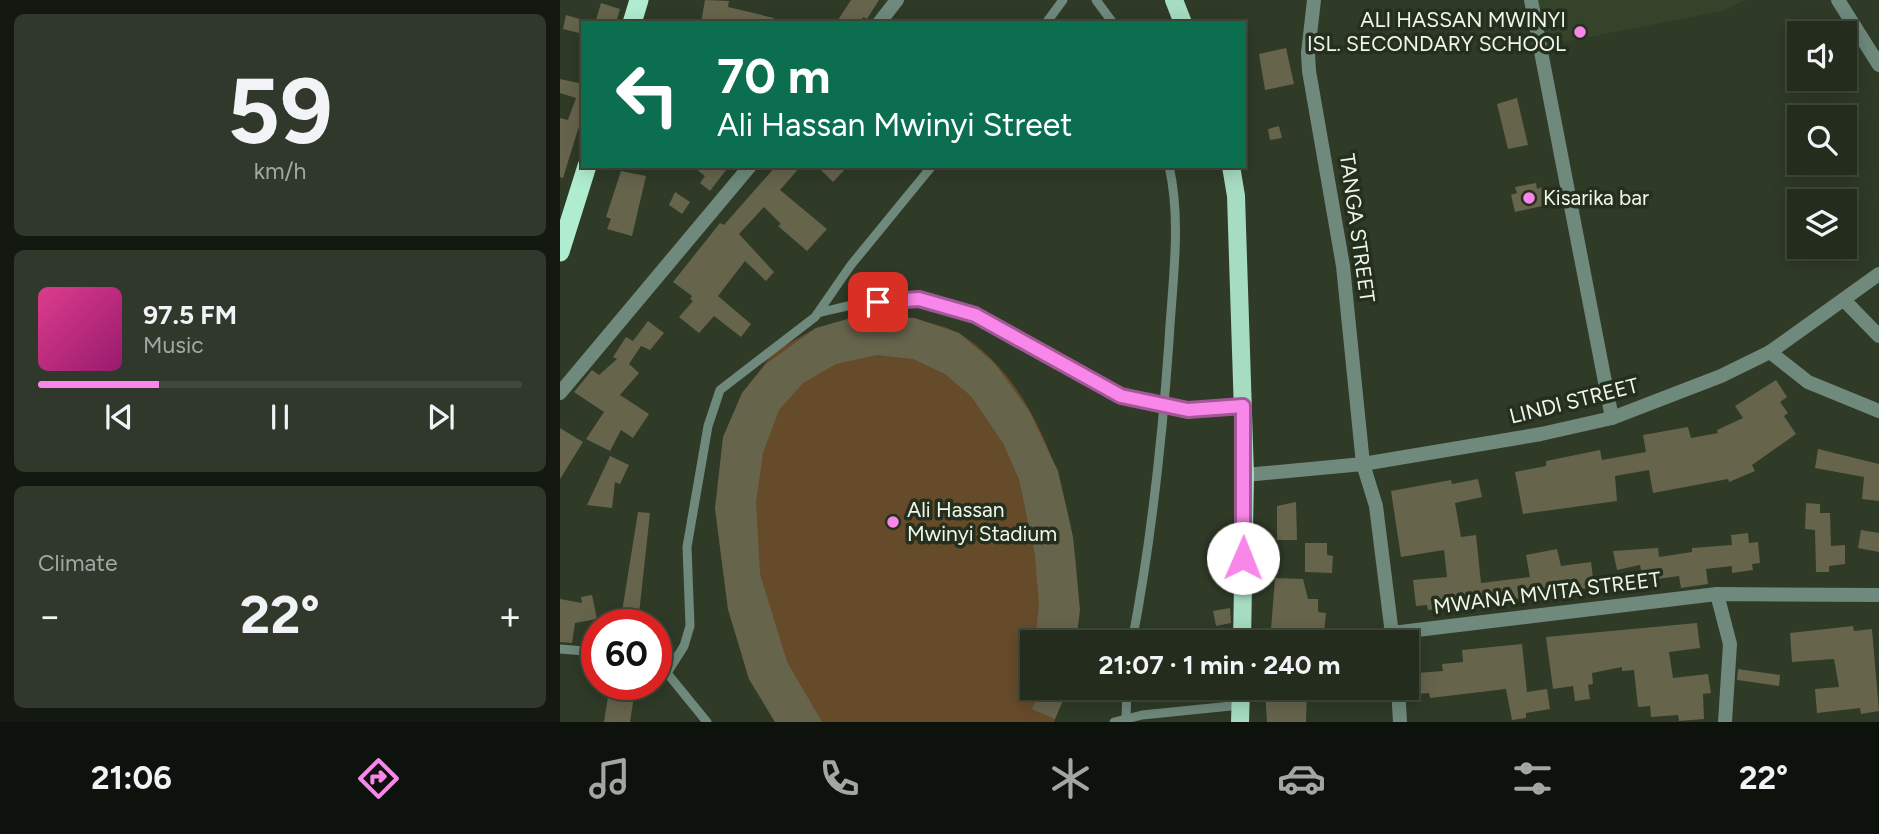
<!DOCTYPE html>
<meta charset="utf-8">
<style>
:root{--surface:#232c1d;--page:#2f382a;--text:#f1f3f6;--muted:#a3a7a4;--line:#40483b;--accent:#f987e9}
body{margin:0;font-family:Figtree,sans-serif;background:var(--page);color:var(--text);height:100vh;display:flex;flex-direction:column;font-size:26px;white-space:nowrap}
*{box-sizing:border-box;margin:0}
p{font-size:23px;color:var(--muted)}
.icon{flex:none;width:38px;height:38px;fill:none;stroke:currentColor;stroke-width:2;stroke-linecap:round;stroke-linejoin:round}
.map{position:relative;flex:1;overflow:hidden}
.panel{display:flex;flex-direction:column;gap:14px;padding:14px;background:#131810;width:560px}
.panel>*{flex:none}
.top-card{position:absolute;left:21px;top:21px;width:665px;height:147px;border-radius:0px;box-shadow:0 4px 18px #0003,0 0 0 2px var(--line);background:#0b6e4f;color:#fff;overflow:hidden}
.tools{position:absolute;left:1227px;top:21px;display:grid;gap:14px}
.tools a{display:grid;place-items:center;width:70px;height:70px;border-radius:0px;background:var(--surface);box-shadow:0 4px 18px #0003,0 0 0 2px var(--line);font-size:35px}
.speed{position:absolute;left:21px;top:609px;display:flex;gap:14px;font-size:35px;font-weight:700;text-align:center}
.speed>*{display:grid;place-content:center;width:91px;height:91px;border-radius:50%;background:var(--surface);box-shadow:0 4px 18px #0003,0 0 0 2px var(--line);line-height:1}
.speed .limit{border:10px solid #d22;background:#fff;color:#111}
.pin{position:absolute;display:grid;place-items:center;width:60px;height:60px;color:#fff;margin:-30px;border-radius:14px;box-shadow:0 4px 10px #0006}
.me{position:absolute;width:77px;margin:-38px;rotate:1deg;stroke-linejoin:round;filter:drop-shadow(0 0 5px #0008)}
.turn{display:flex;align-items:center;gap:24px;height:147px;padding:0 21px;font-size:32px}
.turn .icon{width:91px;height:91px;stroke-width:2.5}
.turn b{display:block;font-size:49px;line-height:60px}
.big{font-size:52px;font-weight:700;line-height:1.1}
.panel .widget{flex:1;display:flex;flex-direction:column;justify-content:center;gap:10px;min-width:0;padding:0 24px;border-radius:10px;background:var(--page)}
.panel .dial{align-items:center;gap:0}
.dial b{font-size:91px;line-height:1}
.song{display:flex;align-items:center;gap:21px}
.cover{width:84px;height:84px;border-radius:10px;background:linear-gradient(135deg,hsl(330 70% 55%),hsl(320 70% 35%))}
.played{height:7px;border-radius:4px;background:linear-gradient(90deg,var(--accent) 25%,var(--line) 25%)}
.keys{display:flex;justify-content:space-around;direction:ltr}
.heat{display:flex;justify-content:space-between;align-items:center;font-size:38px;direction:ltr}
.trip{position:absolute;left:460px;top:630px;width:399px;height:70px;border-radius:0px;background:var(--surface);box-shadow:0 4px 18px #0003,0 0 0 2px var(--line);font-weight:700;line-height:70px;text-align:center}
.dock{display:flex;height:112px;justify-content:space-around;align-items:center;background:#0e120c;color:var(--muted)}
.dock .icon{width:49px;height:49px}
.dock .active{color:var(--accent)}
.dock b{font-size:32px;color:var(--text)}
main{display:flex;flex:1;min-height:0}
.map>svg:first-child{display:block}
.built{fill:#35432a}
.green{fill:#664b2b}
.building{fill:#67644c}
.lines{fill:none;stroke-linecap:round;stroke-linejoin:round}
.service{stroke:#6f897c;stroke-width:9}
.minor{stroke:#6f897c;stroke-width:14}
.primary{stroke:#a6dcc2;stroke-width:18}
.trunk{stroke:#b0ecd0;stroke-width:19}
.route-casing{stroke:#a25897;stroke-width:18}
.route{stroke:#f987e9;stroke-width:12}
.poi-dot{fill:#f987e9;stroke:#252f1d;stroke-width:2.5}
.labels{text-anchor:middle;stroke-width:7;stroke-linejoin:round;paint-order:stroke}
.poi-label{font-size:21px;fill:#eff6ea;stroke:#252f1d;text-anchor:start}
.street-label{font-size:21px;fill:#eff6ea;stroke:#252f1d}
</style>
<main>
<section class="panel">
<div class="widget dial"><b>59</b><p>km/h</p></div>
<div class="widget">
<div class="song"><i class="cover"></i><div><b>97.5 FM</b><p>Music</p></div></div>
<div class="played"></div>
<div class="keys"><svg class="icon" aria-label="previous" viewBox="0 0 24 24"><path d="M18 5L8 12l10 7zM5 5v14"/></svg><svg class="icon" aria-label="pause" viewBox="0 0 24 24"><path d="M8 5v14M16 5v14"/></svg><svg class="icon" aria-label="next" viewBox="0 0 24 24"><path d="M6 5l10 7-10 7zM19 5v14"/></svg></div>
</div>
<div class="widget"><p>Climate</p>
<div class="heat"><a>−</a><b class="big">22°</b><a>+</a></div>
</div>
</section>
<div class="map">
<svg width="1319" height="722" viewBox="0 0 1319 722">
<rect width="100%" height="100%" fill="#2f3a27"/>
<path class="built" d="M978 0H1186L1163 11 988 45Z"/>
<path class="green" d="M354 318C368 323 387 326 400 334 492 391 527 542 516 642H472V688H508L494 722H215L189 679 168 609 155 508 182 393 215 351 256 328Z"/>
<g class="building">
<path d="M145 0 169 1 168 7 214 18 213 23H141Z"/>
<path d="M291 0H319L307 19 303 17 300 23H276Z"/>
<path d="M41 3 60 9 56 23H35Z"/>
<path d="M6 15 23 20V34L3 29Z"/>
<path d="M726 48 734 84 705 90 699 54Z"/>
<path d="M0 79 23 84V124L20 123 3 178 0 177V118L8 120 16 98 0 93Z"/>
<path d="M957 98 968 145 948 149 937 104Z"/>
<path d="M719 126 722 138 710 140 708 129Z"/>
<path d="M132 166H169L150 191 140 183 145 176Z"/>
<path d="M216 166H241L220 190 267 229 247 251 218 226 221 224 204 207 179 234 214 272 206 281 185 261 158 296 191 324 181 337 154 316 139 333 119 317 133 301 130 299 132 296 113 282 160 223 164 225Z"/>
<path d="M257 166H288L273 182Z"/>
<path d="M61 171 86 176 72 236 47 229 51 219 46 217Z"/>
<path d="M976 183 977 189 983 187 987 205 955 212 951 195 957 193 955 187Z"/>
<path d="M115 192 130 202 122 214 109 205Z"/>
<path d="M305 314 354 318 399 333 435 364 469 411 498 471 513 537 520 610 516 642H475L479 605 475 555 459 479 443 443 411 396 385 374 353 359 317 355 276 364 243 383 219 410 203 453 196 502 200 574 227 662 262 722H215L189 679 168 609 155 508 163 437 182 393 206 364 256 328Z"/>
<path d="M88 321 104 333 90 350 81 346 69 364 79 373 60 395 89 414 73 438 61 430 50 451 26 439 44 412 14 392 32 370 39 375 57 359 53 357 66 337 73 341Z"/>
<path d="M1216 380 1227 397 1220 402 1228 413 1224 416 1236 434 1192 465 1195 471 1169 482 1168 479 1093 493 1089 470 1055 476 1057 501 963 514 955 472 986 466V461L1040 450 1042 460 1086 452 1083 435 1128 427 1131 438 1158 433 1157 430 1183 418 1175 406Z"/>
<path d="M0 428 23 442 0 479Z"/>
<path d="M1258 449 1319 464V501L1302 499 1304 477 1255 468Z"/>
<path d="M50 456 69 465 60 484 55 482 52 508 27 505Z"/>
<path d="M918 479 922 497 895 503 901 537 916 535 921 583 970 577 966 555 997 549 1001 566 1031 562 1034 587 1006 591V596L975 601 974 596 890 608 868 610 867 605 856 606 853 580 887 577 884 550 841 557 831 491 891 480 892 484Z"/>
<path d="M736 502 737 540H717V506Z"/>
<path d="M1246 503 1260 504V513H1270L1271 546 1285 545V564L1269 566V572H1256L1255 530 1245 529Z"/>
<path d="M78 512 90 513 79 614 62 612Z"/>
<path d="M1301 530 1319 533V552L1298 548Z"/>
<path d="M1188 533 1189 543 1198 542 1200 563 1192 564 1193 570 1172 573V566L1146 569 1148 584 1121 588 1119 576 1083 581 1080 565 1057 570 1053 551 1098 548 1099 557 1132 552V548L1172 545 1171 535Z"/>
<path d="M745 543H767V555L773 556 772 573 745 572Z"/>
<path d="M715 578 743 579 748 599H758V612L766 613 763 642H710Z"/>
<path d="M32 595 37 619 15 623 12 643 0 642V599L22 603 21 597Z"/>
<path d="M670 608 671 623 656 626 653 611Z"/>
<path d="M1137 623 1140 648 1109 652 1113 678 1148 674 1151 693 1143 694 1144 719 1119 721 1118 715 1091 717 1090 706 1078 707 1074 670 1062 671V667L1032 673 1033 684 1028 685 1030 699 1015 701 1013 686 993 689 986 637Z"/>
<path d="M1293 626 1294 631 1312 629 1319 711 1301 714 1300 708 1257 713 1255 689 1279 687 1274 659 1232 662 1230 633Z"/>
<path d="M962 644 967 692 987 689 990 709 966 713V718L952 720 946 689 870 698 869 693 858 694 857 673 883 671 882 664 903 662 902 650Z"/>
<path d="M1178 669 1220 675 1219 686 1177 680Z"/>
<path d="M50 684H76L70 722H44Z"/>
<path d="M482 688H508L495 719 472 709Z"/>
<path d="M747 688 746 722H707L705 690Z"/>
</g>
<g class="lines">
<g class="service">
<path d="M536 0 553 23"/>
<path d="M486 23 503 0"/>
<path d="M258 313C290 305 326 296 359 299 410 303 453 335 495 361 557 399 609 416 683 406"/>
<path d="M572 642C591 543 602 442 609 341 612 285 622 222 609 166"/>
<path d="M0 649 37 652"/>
<path d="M96 668 107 673 147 722"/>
<path d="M107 673 124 646 130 626 127 547 148 426 160 390 255 317 291 265 372 166"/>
<path d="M566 718 567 688"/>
<path d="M554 722 582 715 681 705"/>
</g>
<g class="minor">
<path d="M754 0 748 53 749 71 783 266 803 464 816 506 833 642"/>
<path d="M971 0 1052 418"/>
<path d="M1278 0 1319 65"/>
<path d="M319 23 337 0"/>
<path d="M1284 300 1319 336"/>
<path d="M1210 352 1248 382 1319 411"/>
<path d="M0 393 190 166"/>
<path d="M685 475 803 464 981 434 1052 418 1161 376 1210 352 1319 274"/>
<path d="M1157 594 1170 644 1165 722"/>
<path d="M832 633 1157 594 1319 595"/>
<path d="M838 688 840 722"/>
</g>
<g class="primary">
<path d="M614 0 623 23"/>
<path d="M671 166 676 196 685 475 682 642"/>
<path d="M680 722 681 688"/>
</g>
<g class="trunk">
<path d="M72 23 79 0"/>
<path d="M0 252 27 166"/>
</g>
</g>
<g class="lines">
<g class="route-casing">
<path id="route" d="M318 302 359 299 415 315 561 396 628 410 683 406V558"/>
</g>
<use href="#route" class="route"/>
</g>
<g class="poi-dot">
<circle cx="1020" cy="32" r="7"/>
<circle cx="969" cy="198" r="7"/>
<circle cx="333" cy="522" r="7"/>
</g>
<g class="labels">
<g class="poi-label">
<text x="1006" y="27" text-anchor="end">ALI HASSAN MWINYI<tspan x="1006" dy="24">ISL. SECONDARY SCHOOL</tspan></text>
<text x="983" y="205">Kisarika bar</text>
<text x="347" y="517">Ali Hassan<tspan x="347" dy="24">Mwinyi Stadium</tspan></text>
</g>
<g class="street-label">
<text transform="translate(797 228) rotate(82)" y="7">TANGA STREET</text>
<text transform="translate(1014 401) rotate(-14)" y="7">LINDI STREET</text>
<text transform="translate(987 593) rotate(-7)" y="7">MWANA MVITA STREET</text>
</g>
</g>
</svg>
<div class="tools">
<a><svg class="icon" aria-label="sound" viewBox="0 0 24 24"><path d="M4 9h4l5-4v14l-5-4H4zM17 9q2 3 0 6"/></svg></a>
<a><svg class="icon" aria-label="search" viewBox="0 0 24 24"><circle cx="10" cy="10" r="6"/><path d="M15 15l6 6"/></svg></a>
<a><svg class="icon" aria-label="layers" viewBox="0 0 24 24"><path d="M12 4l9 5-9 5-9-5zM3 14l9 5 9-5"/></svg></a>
</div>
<div class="speed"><div class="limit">60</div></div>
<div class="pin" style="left:318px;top:302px;background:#d93025"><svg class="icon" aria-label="arrive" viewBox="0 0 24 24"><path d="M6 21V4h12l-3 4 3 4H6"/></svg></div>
<svg class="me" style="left:683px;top:558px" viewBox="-20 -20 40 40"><circle r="19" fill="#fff"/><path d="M0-13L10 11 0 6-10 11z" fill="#f987e9"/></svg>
<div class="trip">21:07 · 1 min · 240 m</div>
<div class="top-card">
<div class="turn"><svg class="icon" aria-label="left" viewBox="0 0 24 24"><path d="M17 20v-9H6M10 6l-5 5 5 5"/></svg><div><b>70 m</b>Ali Hassan Mwinyi Street</div></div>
</div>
</div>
</main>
<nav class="dock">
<b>21:06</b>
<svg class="icon active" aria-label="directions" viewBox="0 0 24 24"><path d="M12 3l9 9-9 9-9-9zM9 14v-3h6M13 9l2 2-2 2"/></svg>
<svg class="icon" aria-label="music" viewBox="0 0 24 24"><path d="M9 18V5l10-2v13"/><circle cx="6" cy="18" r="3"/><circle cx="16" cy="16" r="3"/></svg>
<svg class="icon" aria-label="phone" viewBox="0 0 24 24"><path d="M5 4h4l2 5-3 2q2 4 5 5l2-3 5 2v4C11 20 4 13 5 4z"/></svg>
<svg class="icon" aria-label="climate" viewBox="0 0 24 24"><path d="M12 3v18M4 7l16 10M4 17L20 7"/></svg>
<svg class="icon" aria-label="car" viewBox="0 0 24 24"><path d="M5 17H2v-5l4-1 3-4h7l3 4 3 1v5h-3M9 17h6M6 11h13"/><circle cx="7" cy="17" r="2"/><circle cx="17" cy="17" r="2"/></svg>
<svg class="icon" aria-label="filters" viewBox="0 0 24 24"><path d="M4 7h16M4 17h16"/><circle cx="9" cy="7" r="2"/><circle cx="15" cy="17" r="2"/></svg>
<b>22°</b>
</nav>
